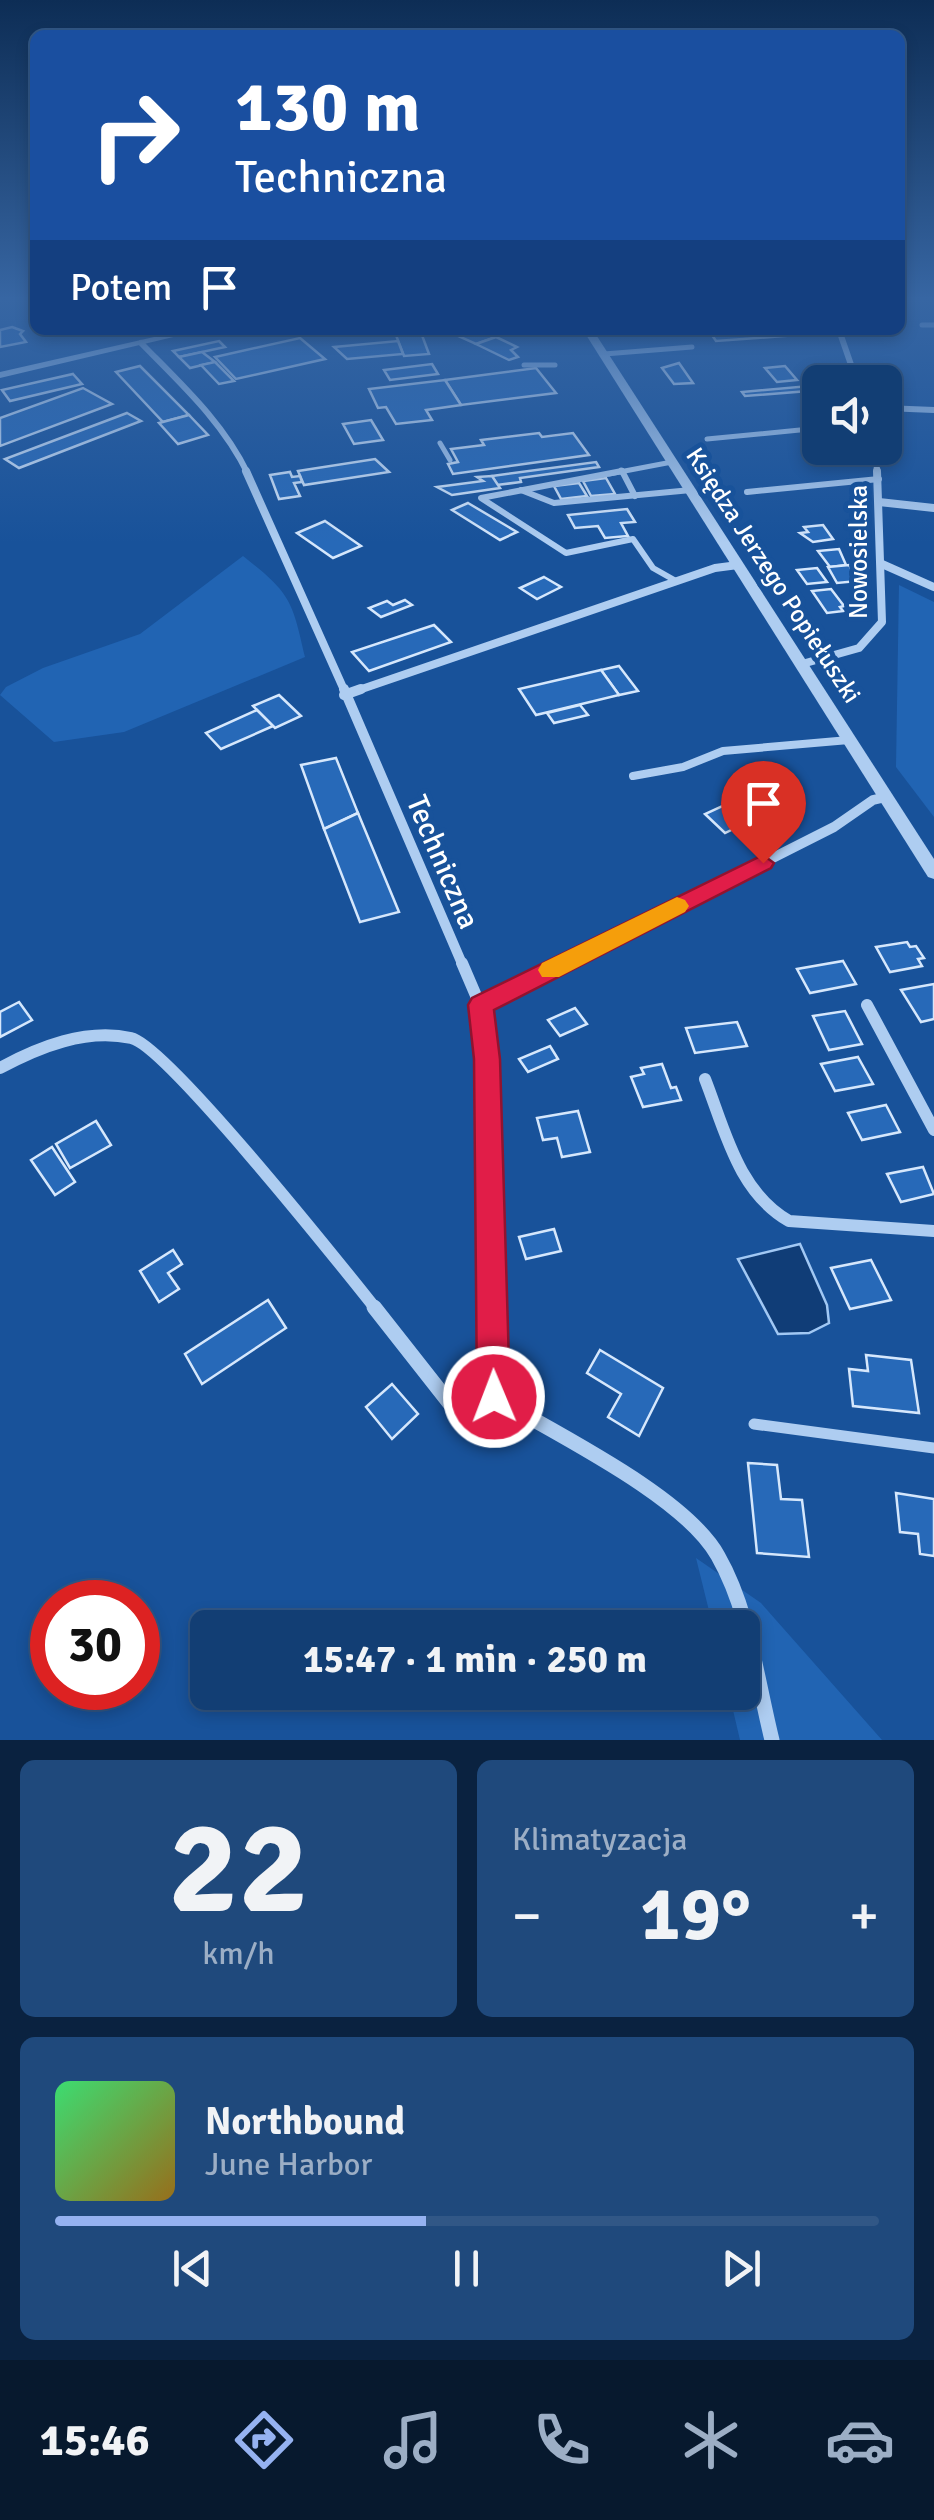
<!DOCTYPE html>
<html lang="pl">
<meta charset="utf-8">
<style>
:root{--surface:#123e74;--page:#1f497c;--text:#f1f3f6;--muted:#9caec5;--line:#315786;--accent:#95b2f1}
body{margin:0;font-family:Signika,sans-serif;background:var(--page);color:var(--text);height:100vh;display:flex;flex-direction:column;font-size:38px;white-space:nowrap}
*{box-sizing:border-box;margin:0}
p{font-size:32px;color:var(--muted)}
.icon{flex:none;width:55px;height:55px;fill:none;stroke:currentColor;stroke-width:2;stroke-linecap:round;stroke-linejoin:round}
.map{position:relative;height:1740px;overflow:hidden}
.side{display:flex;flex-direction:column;gap:20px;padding:20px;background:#0a2240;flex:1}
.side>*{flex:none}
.hud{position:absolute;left:30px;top:30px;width:875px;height:305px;border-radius:15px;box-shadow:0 5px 15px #0003,0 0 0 2px var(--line);background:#1a4fa0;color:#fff;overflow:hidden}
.fabs{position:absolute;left:802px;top:365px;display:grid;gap:20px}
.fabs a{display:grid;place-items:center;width:100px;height:100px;border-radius:15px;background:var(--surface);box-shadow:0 5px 15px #0003,0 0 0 2px var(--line);font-size:50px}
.speed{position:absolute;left:30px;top:1580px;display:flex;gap:20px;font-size:50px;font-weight:700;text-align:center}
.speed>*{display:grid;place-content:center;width:130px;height:130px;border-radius:50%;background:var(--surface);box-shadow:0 5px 15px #0003,0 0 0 2px var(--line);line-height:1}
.speed .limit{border:15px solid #d22;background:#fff;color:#111}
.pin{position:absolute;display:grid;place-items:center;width:85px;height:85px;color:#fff;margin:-102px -42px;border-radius:50% 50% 50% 0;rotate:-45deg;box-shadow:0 0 10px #0007}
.pin .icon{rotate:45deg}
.me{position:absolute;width:110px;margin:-55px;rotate:359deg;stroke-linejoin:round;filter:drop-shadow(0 0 8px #0008)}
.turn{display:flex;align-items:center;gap:35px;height:210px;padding:0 40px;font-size:45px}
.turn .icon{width:130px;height:130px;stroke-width:2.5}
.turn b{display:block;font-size:70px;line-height:85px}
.then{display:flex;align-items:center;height:95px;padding:0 40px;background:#0003;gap:20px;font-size:38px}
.big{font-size:75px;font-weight:700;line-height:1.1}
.side .widget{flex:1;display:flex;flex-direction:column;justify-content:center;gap:15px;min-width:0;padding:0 35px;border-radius:15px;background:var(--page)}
.side .dial{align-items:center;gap:0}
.dial b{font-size:130px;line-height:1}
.song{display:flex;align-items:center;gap:30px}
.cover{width:120px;height:120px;border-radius:15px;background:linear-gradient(135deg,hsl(140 70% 55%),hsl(40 70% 35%))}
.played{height:10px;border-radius:5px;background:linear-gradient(90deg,var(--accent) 45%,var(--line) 45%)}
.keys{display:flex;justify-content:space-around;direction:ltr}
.heat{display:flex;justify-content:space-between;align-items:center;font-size:55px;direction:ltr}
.side .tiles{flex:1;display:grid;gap:20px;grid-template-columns:1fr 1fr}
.widget:last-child{grid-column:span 2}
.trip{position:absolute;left:190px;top:1610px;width:570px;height:100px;border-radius:15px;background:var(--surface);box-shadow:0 5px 15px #0003,0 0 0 2px var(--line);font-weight:700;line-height:100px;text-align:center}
.menu{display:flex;height:160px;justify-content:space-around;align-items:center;background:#07192e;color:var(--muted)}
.menu .icon{width:70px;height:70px}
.menu .active{color:var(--accent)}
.menu b{font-size:45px;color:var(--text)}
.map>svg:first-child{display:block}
.green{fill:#2164b3}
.water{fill:#103d77;stroke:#a1c8f4;stroke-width:2.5}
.building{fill:#2769b8;stroke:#d5e7fc;stroke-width:2.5}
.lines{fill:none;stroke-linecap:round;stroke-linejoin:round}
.service-far3{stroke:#aecdf1;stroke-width:5}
.service-far2{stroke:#aecdf1;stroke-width:6}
.service-far1{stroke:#aecdf1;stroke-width:8}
.service{stroke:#aecdf1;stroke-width:11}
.minor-far4{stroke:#aecdf1;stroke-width:6}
.minor-far3{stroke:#aecdf1;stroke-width:8}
.minor-far2{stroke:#aecdf1;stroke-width:10}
.minor-far1{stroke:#aecdf1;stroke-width:12}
.minor{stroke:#aecdf1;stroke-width:15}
.tertiary{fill:#aecdf1;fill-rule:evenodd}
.route{fill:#e11d48;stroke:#92132f;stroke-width:2.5}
.slow{fill:#f59e0b}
.labels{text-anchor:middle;stroke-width:10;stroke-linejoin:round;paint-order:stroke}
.far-street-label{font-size:25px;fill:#fff;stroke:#18529a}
.street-label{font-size:30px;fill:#fff;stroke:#18529a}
</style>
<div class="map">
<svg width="934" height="1740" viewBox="0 0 934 1740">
<rect width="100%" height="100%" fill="#18529a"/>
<g class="green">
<path d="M243 556C290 593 292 599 305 657L124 732 54 742 0 695 6 687 43 668 140 634Z"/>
<path d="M899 585 934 602V817L896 767Z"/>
<path d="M696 1558 761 1603 882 1740H740L729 1693 742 1692V1628L713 1627Z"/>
</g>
<path class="water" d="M800 1244 827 1305 829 1323 809 1333 778 1334 738 1259Z"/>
<g class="building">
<path d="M12 327 23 331 20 334 26 342 0 347V330Z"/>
<path d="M394 330H420L429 354 404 356Z"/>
<path d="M475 330H510L512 331 476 344 458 336Z"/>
<path d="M772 330H794L798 335 716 341 712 335Z"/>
<path d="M496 337 517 347 511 350 518 357 509 360 476 344Z"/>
<path d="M300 338 325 359 236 379 215 357Z"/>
<path d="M219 341 225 347 179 357 173 351Z"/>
<path d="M398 341 403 354 347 359 334 347Z"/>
<path d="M202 352 215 362 190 368 179 357Z"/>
<path d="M215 362 234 381 219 384 201 365Z"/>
<path d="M679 363 693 383 674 384 662 368Z"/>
<path d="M432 364 438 374 390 380 384 370Z"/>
<path d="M140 366 189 415 163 422 116 372Z"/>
<path d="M785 366 797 380 777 382 765 368Z"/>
<path d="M536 368 556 393 461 405 445 380Z"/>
<path d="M73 374 82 384 10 401 2 390Z"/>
<path d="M445 380 461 405 426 410 432 420 396 424 386 407 378 408 369 389Z"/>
<path d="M820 385V390L745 396 742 392Z"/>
<path d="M83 388 112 404 0 446V418Z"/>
<path d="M127 413 141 421 19 468 5 459Z"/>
<path d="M189 415 208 435 178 444 159 423Z"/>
<path d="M371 420 383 440 354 444 343 424Z"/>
<path d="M539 433 542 437 573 433 589 455 453 474 448 464 458 462 451 449 484 445 481 440Z"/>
<path d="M375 459 389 472 304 485 298 471Z"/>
<path d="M596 462 599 467 520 478 521 482 497 485 492 476Z"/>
<path d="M290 472 292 477 300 476 302 482 294 483 300 496 279 499 270 475Z"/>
<path d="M492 476 500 488 452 495 437 487 483 481 477 477Z"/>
<path d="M606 478 615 494 591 496 583 481Z"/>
<path d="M579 483 587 496 561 499 554 486Z"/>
<path d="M468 503 517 532 500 540 452 510Z"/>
<path d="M627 509 635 522 621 523 628 536 605 538 598 526 575 528 568 515Z"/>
<path d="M325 521 361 546 333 558 297 533Z"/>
<path d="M823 525 833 539 813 542 800 533 808 532 804 527Z"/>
<path d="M839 549 846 565 830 567 818 551Z"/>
<path d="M849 565 858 581 837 583 828 567Z"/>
<path d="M817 568 827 582 807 584 797 570Z"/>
<path d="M544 577 561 587 537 599 520 588Z"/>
<path d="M831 589 844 606 840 607 843 611 827 613 812 591Z"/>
<path d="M405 600 412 605 381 617 369 608 387 601 393 605Z"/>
<path d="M434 625 451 642 369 671 352 652Z"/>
<path d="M619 666 638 691 619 695 601 670Z"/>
<path d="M601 670 619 695 536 715 519 689Z"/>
<path d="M279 695 301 716 275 728 253 706Z"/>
<path d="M580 705 588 715 554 723 547 713Z"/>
<path d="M257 710 273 726 221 749 206 733Z"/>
<path d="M336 758 358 813 324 829 301 765Z"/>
<path d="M768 785 789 802 725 833 705 814Z"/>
<path d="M358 813 399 912 360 922 324 829Z"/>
<path d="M907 942 910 947 916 946 924 958 918 959 922 966 890 972 876 947Z"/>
<path d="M843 961 856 984 810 993 797 969Z"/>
<path d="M934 984V1019L921 1022 901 990Z"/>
<path d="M19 1002 32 1020 0 1037V1012Z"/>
<path d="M575 1008 587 1024 560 1036 548 1020Z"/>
<path d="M845 1011 862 1044 829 1050 813 1016Z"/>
<path d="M737 1022 747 1046 695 1053 686 1028Z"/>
<path d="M550 1046 558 1059 528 1072 519 1059Z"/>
<path d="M858 1057 873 1084 835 1091 821 1064Z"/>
<path d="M662 1064 671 1088 676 1087 681 1100 643 1107 631 1077 644 1074 641 1068Z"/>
<path d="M886 1105 900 1132 862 1140 848 1113Z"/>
<path d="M578 1111 590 1152 562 1157 557 1138 543 1140 537 1118Z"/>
<path d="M96 1121 111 1145 70 1168 56 1144Z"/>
<path d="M52 1147 75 1182 55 1195 31 1160Z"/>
<path d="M923 1167 934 1194 901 1202 887 1174Z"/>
<path d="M554 1229 561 1251 526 1259 519 1237Z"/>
<path d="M173 1250 182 1264 168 1273 179 1289 159 1302 140 1271Z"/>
<path d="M871 1260 891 1300 850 1309 831 1268Z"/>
<path d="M268 1300 286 1328 202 1384 185 1354Z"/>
<path d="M600 1350 663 1388 639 1436 608 1417 621 1394 587 1373Z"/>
<path d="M866 1355 911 1360 919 1413 853 1406 849 1369 868 1371Z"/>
<path d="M392 1384 418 1414 392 1439 366 1407Z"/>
<path d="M748 1463 777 1465 781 1499 802 1500 809 1557 757 1553Z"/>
<path d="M896 1493 934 1499V1556L920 1554 918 1534 900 1532Z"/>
</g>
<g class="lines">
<g class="service-far3">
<path d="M922 325H934"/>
<path d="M604 354 692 347"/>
<path d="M524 365H555"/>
<path d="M707 439 820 428"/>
<path d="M440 443 450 460"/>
<path d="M621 470 623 474"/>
<path d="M609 474 672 462"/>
</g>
<g class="service-far2">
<path d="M622 471 481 498 566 553 633 539 653 568 676 581"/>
<path d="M622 471 635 496"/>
<path d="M521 490 554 503 691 490"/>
<path d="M747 492 879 479"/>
</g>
<path class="service-far1" d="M633 776 683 767 723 751 849 740"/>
<path class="service" d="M754 1424 934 1448"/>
<g class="minor-far4">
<path d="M839 330 857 382"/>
<path d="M141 343C181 384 223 422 248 474"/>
<path d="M885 408 934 410"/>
<path d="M876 448 877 474"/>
</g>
<g class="minor-far3">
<path d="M246 471 345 692"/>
<path d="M879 502 934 508"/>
<path d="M882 564 934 587"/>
<path d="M802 664 859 648 882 622 877 471"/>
<path d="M353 692 715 568 738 565"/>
</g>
<g class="minor-far2">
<path d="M344 689 463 966"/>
<path d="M344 695 361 689"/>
<path d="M559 966 834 827 873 800 886 797"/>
</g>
<g class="minor-far1">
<path d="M462 963 480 1005 487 1059 492 1309"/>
<path d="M480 1005 563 963"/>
<path d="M867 1005 934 1130"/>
<path d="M0 1068C39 1047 86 1028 131 1038 166 1045 344 1269 376 1309"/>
<path d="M705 1079C725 1130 738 1192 789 1221L934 1231"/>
</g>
<g class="minor">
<path d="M374 1307 466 1424 494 1397"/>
<path d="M492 1307 494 1397C554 1433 685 1496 718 1556 749 1610 757 1680 772 1740"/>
</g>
<g class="tertiary">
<path d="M185 330H203L0 378V372Z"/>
<path d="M583 330H593L934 859V879L928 877Z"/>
</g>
</g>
<linearGradient id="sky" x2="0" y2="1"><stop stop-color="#0d2d55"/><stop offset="0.55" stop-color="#3766a3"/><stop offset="1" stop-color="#3766a3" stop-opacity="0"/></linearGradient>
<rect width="934" height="543" fill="url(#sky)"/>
<path class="route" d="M763 855 774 863 771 868 494 1010 500 1059 510 1397 505 1408 494 1413 482 1408 477 1397 474 1059 468 1005 472 998Z"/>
<path class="slow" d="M677 897 685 900 689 906 685 912 559 977H542L538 970 542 963Z"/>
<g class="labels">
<g class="far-street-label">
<text transform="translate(858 552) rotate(-90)" y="9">Nowosielska</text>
<text transform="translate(774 575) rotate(57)" y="9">Księdza Jerzego Popiełuszki</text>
</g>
<g class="street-label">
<text transform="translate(443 862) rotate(67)" y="10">Techniczna</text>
</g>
</g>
</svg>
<div class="fabs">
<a><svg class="icon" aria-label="sound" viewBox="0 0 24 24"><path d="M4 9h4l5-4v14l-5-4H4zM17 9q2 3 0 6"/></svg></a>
</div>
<div class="speed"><div class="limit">30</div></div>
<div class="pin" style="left:763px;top:863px;background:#d93025"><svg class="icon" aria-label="arrive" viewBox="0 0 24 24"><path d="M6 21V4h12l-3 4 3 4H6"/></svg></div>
<svg class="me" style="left:494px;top:1397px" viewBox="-20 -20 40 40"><circle r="17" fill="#e11d48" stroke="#fff" stroke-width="3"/><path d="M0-11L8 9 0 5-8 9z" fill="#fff"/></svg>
<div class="trip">15:47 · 1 min · 250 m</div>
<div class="hud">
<div class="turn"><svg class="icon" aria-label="right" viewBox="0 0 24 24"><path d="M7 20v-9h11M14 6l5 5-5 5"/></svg><div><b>130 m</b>Techniczna</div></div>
<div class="then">Potem<svg class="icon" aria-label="arrive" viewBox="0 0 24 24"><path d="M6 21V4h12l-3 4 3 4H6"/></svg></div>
</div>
</div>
<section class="side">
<div class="tiles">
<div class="widget dial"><b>22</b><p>km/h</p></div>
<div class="widget"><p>Klimatyzacja</p>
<div class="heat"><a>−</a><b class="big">19°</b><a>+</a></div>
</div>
<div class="widget">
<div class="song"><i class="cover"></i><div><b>Northbound</b><p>June Harbor</p></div></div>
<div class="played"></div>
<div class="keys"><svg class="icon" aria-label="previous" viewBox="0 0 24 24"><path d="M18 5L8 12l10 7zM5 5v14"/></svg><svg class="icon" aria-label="pause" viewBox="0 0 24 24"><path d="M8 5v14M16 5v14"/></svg><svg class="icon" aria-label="next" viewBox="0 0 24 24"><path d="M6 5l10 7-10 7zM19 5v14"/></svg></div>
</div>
</div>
</section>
<nav class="menu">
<b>15:46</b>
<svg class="icon active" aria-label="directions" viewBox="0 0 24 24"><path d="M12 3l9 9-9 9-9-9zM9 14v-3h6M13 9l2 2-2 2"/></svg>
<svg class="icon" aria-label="music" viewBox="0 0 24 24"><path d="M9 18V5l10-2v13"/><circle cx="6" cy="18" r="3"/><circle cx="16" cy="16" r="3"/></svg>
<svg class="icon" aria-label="phone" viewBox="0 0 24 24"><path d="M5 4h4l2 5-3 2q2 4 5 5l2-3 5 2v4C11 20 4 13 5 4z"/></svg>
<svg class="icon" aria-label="climate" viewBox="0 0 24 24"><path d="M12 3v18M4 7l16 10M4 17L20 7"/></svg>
<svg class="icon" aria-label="car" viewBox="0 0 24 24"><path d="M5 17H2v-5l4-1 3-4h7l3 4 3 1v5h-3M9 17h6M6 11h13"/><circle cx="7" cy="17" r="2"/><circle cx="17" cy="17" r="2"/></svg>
</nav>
